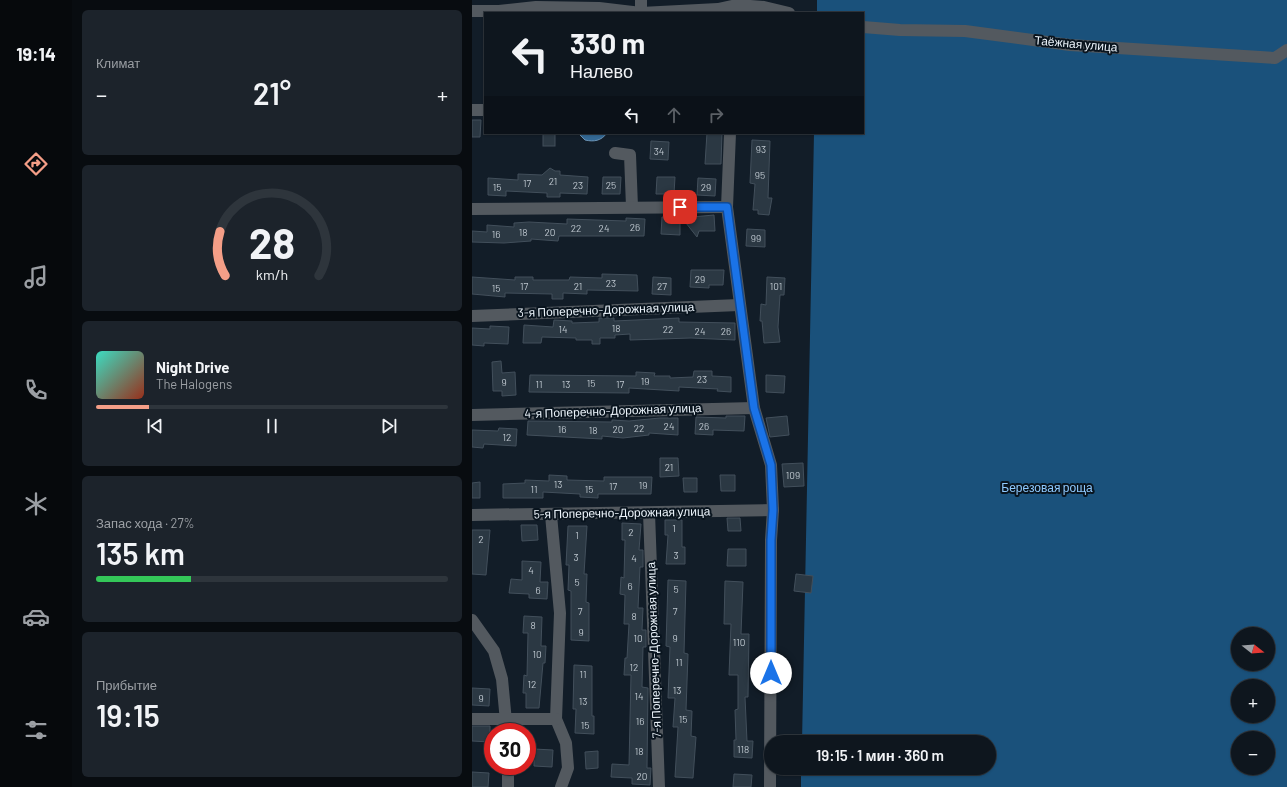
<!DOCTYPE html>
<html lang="ru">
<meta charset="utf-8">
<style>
:root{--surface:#0e161e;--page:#1c232b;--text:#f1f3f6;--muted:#9b9fa4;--line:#2e353c;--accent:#f49e87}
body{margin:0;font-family:Barlow,sans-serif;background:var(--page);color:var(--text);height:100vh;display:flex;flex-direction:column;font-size:15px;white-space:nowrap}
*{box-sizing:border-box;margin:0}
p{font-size:13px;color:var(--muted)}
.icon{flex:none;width:22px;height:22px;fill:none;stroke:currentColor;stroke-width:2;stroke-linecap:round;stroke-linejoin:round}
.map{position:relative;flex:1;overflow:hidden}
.side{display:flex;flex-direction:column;gap:10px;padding:10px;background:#080c10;width:400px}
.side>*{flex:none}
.banner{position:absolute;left:12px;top:12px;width:380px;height:122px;border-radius:0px;box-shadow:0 1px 3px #0004,0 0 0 1px var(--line);background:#0e161e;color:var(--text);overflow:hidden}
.needle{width:26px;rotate:107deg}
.fabs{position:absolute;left:759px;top:627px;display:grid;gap:8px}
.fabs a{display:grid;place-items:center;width:44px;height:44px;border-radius:50%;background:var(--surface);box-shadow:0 1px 3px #0004,0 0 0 1px var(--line);font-size:20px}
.speed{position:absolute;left:12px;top:723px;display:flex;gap:8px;font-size:20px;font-weight:700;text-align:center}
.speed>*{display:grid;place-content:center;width:52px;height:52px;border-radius:50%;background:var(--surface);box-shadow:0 1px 3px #0004,0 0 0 1px var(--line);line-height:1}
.speed .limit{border:6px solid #d22;background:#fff;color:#111}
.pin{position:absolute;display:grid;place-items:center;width:34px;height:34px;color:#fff;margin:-17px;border-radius:8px;box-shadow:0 2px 6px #0006}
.me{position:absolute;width:44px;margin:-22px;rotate:0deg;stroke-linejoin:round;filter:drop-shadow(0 0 3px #0008)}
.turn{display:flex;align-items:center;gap:14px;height:84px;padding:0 20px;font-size:18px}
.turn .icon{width:52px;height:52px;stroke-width:2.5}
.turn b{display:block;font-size:28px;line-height:34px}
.lanes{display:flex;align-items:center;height:38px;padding:0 20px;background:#0003;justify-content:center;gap:20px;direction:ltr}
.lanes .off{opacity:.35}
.big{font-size:30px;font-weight:600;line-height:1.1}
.side .widget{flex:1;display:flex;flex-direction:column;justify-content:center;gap:6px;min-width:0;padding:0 14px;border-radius:6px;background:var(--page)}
.side .dial{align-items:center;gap:0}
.dial svg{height:104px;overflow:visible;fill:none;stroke:var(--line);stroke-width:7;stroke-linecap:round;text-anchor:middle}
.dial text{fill:var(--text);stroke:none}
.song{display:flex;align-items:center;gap:12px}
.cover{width:48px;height:48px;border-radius:6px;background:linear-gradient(135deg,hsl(170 70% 55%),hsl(10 70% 35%))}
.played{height:4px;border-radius:2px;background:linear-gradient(90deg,var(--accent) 15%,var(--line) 15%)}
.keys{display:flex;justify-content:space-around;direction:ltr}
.heat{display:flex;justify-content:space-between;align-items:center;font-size:22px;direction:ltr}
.charge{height:6px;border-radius:3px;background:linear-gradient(90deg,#34c759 27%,var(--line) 0)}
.trip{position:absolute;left:292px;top:735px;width:232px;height:40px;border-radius:20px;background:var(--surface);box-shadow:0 1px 3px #0004,0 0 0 1px var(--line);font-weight:600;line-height:40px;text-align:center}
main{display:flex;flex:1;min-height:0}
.tabs{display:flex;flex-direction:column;width:72px;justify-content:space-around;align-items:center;background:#06090c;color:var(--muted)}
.tabs .icon{width:28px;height:28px}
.tabs .current{color:var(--accent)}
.tabs b{font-size:18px;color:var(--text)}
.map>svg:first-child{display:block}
.forest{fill:#1a517b;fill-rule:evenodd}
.water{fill:#346995;stroke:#6b93b4}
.building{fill:#2b3843;stroke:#424f5b}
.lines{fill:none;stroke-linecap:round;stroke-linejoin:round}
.minor{stroke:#53595f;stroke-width:12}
.route-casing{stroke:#114b97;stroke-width:10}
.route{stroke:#1a73e8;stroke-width:7}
.labels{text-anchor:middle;stroke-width:4;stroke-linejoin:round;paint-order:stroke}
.number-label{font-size:10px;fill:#bcc5cd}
.street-label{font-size:12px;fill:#ecf4fb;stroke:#09141e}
.park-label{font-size:12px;fill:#8fcaff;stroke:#09141e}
</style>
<main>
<nav class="tabs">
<b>19:14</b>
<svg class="icon current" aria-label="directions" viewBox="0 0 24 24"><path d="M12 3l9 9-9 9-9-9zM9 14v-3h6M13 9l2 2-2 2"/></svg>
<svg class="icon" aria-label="music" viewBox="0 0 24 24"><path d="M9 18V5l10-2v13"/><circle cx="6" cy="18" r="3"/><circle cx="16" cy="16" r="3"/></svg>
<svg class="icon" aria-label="phone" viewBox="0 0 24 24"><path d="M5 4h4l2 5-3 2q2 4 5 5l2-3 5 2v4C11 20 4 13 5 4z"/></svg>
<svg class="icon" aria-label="climate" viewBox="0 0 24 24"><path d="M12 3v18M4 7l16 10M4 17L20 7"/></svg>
<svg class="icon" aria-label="car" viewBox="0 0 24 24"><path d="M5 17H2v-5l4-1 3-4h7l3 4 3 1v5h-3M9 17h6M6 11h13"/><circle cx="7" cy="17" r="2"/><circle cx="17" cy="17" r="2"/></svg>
<svg class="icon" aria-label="filters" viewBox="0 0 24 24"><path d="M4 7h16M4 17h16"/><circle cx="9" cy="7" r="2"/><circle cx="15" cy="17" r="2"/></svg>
</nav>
<section class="side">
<div class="widget"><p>Климат</p>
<div class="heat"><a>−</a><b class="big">21°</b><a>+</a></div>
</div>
<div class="widget dial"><svg viewBox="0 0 100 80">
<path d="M14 69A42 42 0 1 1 86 69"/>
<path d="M14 69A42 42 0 0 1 10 35" stroke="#f49e87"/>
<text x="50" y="56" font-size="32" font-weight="700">28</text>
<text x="50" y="72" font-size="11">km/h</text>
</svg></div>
<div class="widget">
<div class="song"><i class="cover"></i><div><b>Night Drive</b><p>The Halogens</p></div></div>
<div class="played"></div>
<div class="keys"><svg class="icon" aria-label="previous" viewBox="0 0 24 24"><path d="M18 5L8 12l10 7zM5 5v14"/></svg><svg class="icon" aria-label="pause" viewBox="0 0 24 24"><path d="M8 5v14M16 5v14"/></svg><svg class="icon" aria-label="next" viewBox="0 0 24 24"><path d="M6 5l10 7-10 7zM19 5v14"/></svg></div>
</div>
<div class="widget"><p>Запас хода · 27%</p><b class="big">135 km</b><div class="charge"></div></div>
<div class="widget"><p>Прибытие</p><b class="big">19:15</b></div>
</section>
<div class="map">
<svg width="815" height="787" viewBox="0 0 815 787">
<rect width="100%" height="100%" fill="#121d28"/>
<path class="forest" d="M345 0H815V787H329V768H517V742H330L342 133H391V13H345ZM766 634H796V664H766ZM766 686H796V716H766ZM766 738H796V768H766Z"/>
<path class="water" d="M106 133H135C129 141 122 142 113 140Z"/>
<g class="building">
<path d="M0 120H9L8 137H0Z"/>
<rect x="71" y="133" width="12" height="13"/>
<path d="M235 133H250L249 164H233Z"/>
<path d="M280 140 298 141 296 198H300L297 215 286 214V210H281L283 184 278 183Z"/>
<path d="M179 141 197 142 196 160 178 159Z"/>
<path d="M78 168 83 171H88V175L116 177 115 194 88 193V197H75V193L34 191V196L16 195V178L46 180V174L70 175Z"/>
<path d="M131 177H149L148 194H130Z"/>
<path d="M185 177H203L202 194H184Z"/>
<path d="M226 178 244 179 243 196 225 195Z"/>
<path d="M242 215 243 231H227L225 237 210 218 220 219V217Z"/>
<path d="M190 217 208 218V235L189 234Z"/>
<path d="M154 218 173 219 172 236H87L86 241 59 239V241L32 243 0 242V231L15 232V225L42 227V223L57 222 95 224V219L154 221Z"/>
<path d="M275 229 293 230V247L274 246Z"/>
<path d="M219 270H252L251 285H237V288L218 287Z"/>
<path d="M130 274 165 275 166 291 115 290V294L91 293V299H80V294L33 293V297L0 294V277L43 280V277H61V280H97L98 277 130 278Z"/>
<path d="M181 277 199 278V295L180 294Z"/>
<path d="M295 277 313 278 312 295H308L306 327 308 342 292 343 290 321H288L289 304 294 305Z"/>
<path d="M127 318H142V321L207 318V322L263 323V340L219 338 158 340V334L143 335V338H128V344H120V340H104V338L70 337 69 343H51L52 325 81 327 82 320 100 321V323L127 322Z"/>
<path d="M18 326 37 327 36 344 12 343V346L0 345V328L18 329Z"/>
<path d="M29 361 30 373 43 372 44 395 30 396V391H21L20 362Z"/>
<path d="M222 371H240V376L259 377V392L245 391 246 389 207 387V391L157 388V393L57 392 58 375 164 376V372L183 373 182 376H198V378L221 377Z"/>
<path d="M294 375 313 376 312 393 294 392Z"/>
<path d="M254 416H273L272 431 241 430V435L223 434 224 417 254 418Z"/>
<path d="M315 416 317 435 298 437 294 418Z"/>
<path d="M188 418H206V435L177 433V435L151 438 130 436V439L55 435 56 421 140 422V420L157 421Z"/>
<path d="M27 428 45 429 44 446 12 444 11 448 0 447V430L26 431Z"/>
<path d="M188 458H206L207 476 188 477Z"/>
<path d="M331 463 332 486 312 487 310 464Z"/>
<path d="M77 475 95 476V480L132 481V477H180L179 494H126V498L108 497V494L71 492V498H31V484L53 483V480L77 481Z"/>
<path d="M248 475H263V491H249Z"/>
<path d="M211 478H225V492H212Z"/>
<path d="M8 482V498H0V483Z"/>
<path d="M255 518H268L269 531H256Z"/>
<path d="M193 520H210V547H213V564H194L196 535H193Z"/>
<path d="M150 523 169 524 167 550H171V567H168L166 608H171L170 630H174V647H171L170 687 176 688 175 768H179L178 785 160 784V778L139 777 140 764 157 765 159 675H152L153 658H155L157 624H152L153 595 148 594 149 577 152 578 153 540H150Z"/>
<path d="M49 525H65L66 540 50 541Z"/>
<path d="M96 526H115L112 574H115L114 602 117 603V641L99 640V591L96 590 97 565H94Z"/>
<path d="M0 530H18L14 575 0 574Z"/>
<path d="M256 549H274V566H255Z"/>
<path d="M50 561 69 562 68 582H76L75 599 57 598V594L37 593 39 579 50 580Z"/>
<path d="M324 574 341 576 339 593 322 591Z"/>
<path d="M196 580 214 581 212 653 216 654 214 710 220 711 219 736 224 737 221 778 203 777 206 727H201L203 698H196L198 647 194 646Z"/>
<path d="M253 581 271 582 269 634H277L276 697H273L275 741H281L280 758 262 757V740H264L263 710 266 709V675H257L259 624H252Z"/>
<path d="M52 616 70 617 69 646H74L73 663H71L67 708H54V693H51L52 675 55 676 56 633H51Z"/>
<path d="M102 665 120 666V716H122V734L103 733 104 709H101Z"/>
<path d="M0 688 18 689 17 706 0 705Z"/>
<path d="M0 726H18V742L0 741Z"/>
<path d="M62 749 81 750 80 767 62 766Z"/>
<path d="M126 751V768L114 769 113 752Z"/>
<path d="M0 772 17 773 16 787H0Z"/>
<path d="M262 774 280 775 279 787H261Z"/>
</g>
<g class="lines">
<g class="minor">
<path d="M0 11H27L64 7 127 8 169 13 246 9 265 5 292 7 317 13"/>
<path d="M169 13V0"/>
<path d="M391 27 428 30 493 31 598 45 803 58 815 50"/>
<path d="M0 110H13"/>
<path d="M258 133 255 207 282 408 299 465 301 510 299 540 298 787"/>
<path d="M143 153 158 155 160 207"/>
<path d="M0 209 255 207"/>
<path d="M0 316 267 305"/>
<path d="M0 415 282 408"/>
<path d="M177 513 187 787"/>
<path d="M0 515 301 510"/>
<path d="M79 515 88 613 84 719 94 743 96 768 89 787"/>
<path d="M0 620 22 651 30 679 35 732"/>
<path d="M0 719H84"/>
<path d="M36 766V787"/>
</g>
</g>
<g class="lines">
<g class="route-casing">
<path id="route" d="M208 207H255L282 408 299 465 301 510 299 540V673"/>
</g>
<use href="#route" class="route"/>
</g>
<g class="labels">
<g class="number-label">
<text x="289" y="153">93</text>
<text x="187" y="155">34</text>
<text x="288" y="179">95</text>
<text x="81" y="185">21</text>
<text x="55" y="187">17</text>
<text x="106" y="189">23</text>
<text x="139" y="189">25</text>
<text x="25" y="191">15</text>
<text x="234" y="191">29</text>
<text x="163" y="231">26</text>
<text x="104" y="232">22</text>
<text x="132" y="232">24</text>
<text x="51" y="236">18</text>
<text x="78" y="236">20</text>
<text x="24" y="238">16</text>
<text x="284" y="242">99</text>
<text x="228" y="283">29</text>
<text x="139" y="287">23</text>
<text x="52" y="290">17</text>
<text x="106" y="290">21</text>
<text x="190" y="290">27</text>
<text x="304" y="290">101</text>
<text x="24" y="292">15</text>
<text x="144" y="332">18</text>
<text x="91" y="333">14</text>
<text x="196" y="333">22</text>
<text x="228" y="335">24</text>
<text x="254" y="335">26</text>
<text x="230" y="383">23</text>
<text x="173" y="385">19</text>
<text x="32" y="386">9</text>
<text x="119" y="387">15</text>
<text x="67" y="388">11</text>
<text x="94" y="388">13</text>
<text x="148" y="388">17</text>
<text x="197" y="430">24</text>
<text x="232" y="430">26</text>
<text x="167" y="432">22</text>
<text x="90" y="433">16</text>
<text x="146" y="433">20</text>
<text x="121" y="434">18</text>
<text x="35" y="441">12</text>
<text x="197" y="471">21</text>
<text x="321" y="479">109</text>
<text x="86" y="488">13</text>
<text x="171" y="489">19</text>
<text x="141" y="490">17</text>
<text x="62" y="493">11</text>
<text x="117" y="493">15</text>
<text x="202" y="532">1</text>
<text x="159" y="536">2</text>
<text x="105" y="539">1</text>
<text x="9" y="543">2</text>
<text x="204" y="559">3</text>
<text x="104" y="561">3</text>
<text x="162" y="562">4</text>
<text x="59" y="574">4</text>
<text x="105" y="586">5</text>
<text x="158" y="590">6</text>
<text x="204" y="593">5</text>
<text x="66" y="594">6</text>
<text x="108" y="615">7</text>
<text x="203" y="615">7</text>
<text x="162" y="620">8</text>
<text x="61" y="629">8</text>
<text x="109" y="636">9</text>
<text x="166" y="642">10</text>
<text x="203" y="642">9</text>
<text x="267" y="646">110</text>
<text x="65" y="658">10</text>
<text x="207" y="666">11</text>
<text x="162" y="671">12</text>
<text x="111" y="678">11</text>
<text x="60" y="688">12</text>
<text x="205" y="694">13</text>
<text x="167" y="700">14</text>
<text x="9" y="702">9</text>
<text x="111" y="705">13</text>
<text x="211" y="723">15</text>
<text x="168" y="725">16</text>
<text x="113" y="729">15</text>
<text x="271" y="753">118</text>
<text x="167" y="755">18</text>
<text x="170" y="780">20</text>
</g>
<g class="street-label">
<text transform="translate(604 44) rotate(5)" y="4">Таёжная улица</text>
<text transform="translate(134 310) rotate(-2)" y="4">3-я Поперечно-Дорожная улица</text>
<text transform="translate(141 411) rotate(-2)" y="4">4-я Поперечно-Дорожная улица</text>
<text transform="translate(150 513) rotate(-1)" y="4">5-я Поперечно-Дорожная улица</text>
<text transform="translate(182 650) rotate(-92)" y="4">7-я Поперечно-Дорожная улица</text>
</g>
<g class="park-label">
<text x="575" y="492">Березовая роща</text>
</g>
</g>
</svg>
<div class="fabs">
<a><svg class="needle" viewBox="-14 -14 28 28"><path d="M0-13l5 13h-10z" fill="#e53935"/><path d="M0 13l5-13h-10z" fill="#9b9fa4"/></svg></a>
<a>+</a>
<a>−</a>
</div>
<div class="speed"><div class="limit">30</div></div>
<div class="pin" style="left:208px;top:207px;background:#d93025"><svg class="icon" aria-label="arrive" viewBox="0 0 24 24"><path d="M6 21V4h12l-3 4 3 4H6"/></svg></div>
<svg class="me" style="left:299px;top:673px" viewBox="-20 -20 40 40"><circle r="19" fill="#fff"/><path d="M0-13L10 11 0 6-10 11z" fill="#1a73e8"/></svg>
<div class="trip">19:15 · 1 мин · 360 m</div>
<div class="banner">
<div class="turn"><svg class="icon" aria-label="left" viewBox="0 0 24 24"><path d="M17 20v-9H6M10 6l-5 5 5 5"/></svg><div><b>330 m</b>Налево</div></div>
<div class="lanes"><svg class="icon" aria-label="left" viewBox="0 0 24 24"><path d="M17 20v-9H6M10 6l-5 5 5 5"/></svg><svg class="icon off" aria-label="ahead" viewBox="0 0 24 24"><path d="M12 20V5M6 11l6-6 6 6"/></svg><svg class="icon off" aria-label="right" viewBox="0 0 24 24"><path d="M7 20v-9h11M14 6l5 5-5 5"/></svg></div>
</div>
</div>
</main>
